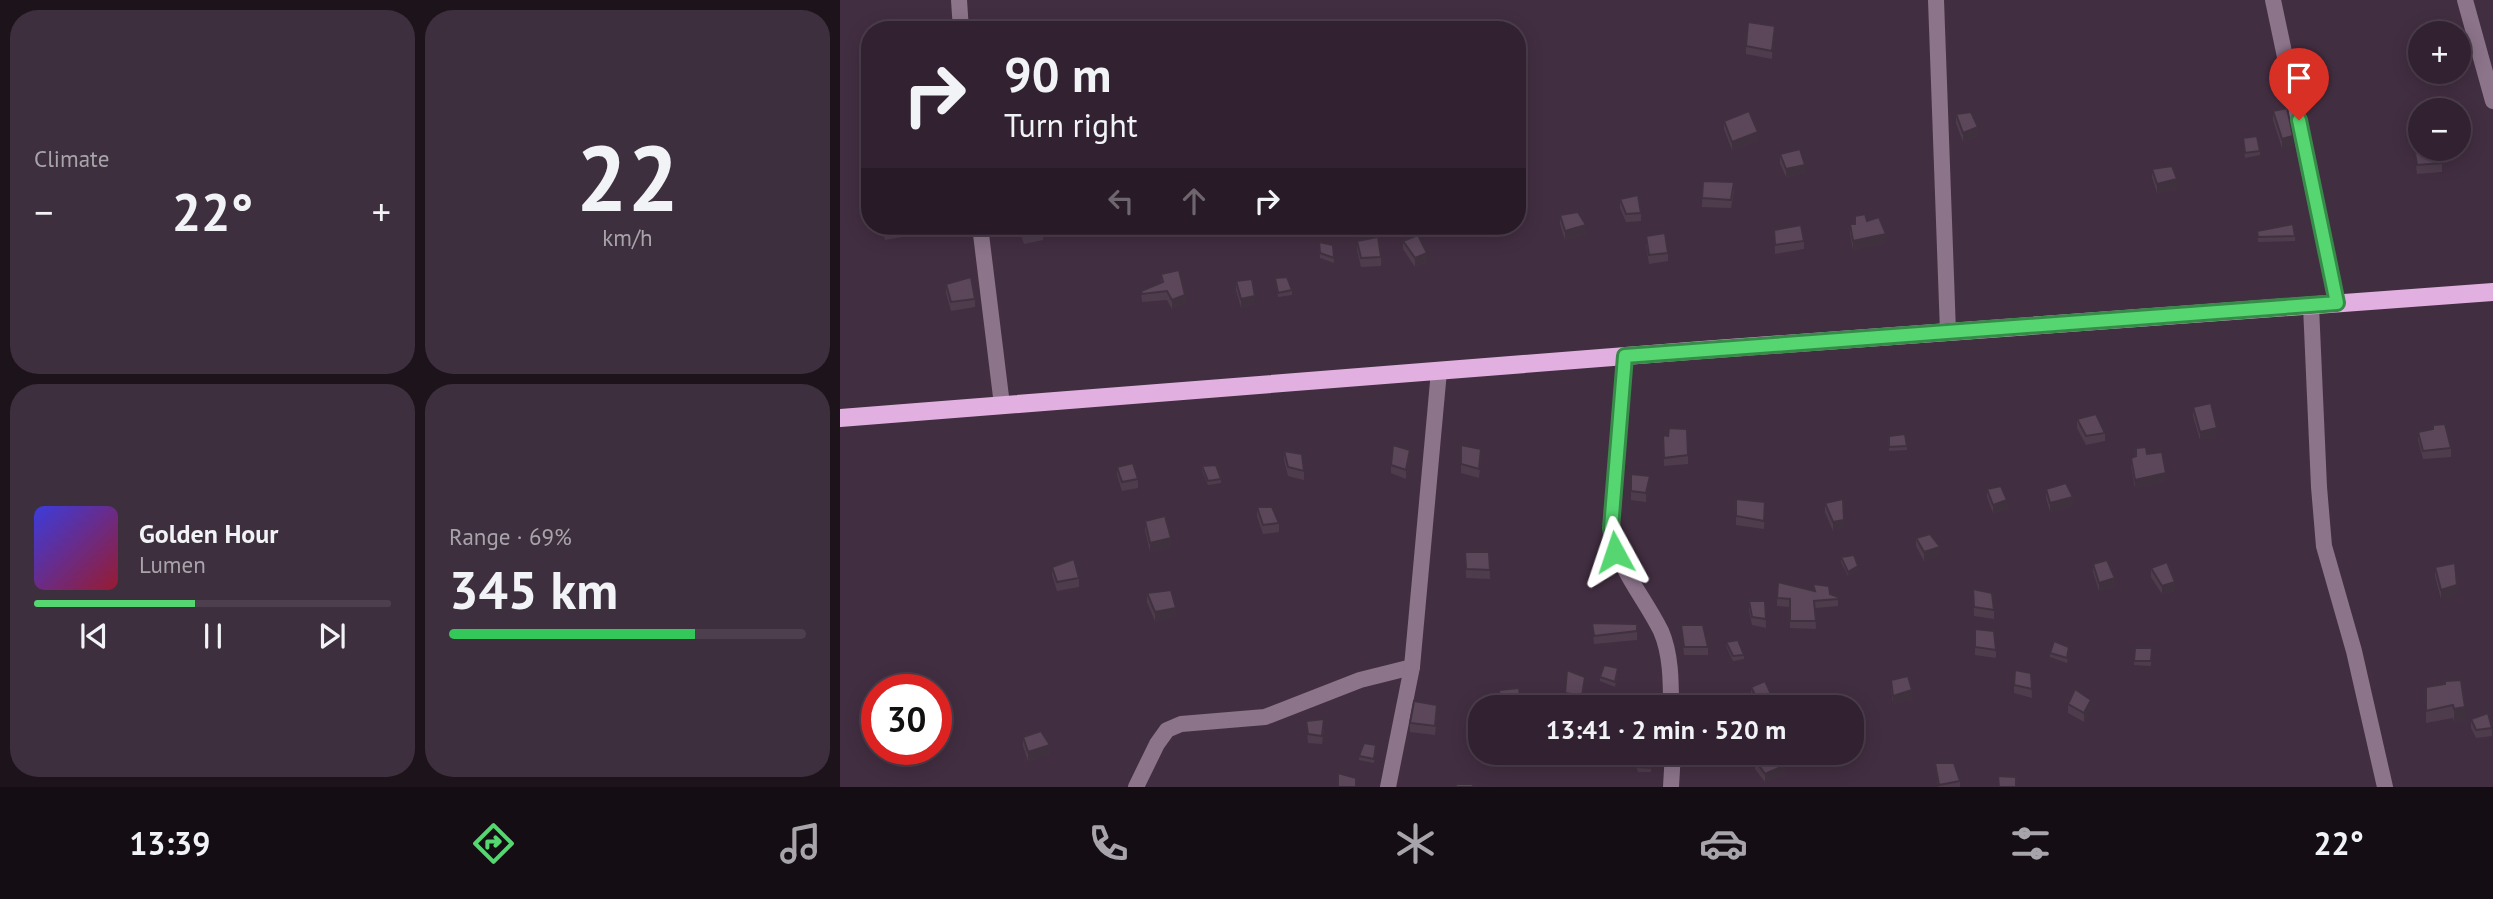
<!DOCTYPE html>
<meta charset="utf-8">
<style>
:root{--surface:#322231;--page:#3d2f3d;--text:#f1f3f6;--muted:#a8a4ab;--line:#4d3f4d;--accent:#55d671}
body{margin:0;font-family:"PT Sans",sans-serif;background:var(--page);color:var(--text);height:100vh;display:flex;flex-direction:column;font-size:26px;white-space:nowrap}
*{box-sizing:border-box;margin:0}
p{font-size:23px;color:var(--muted)}
.icon{flex:none;width:38px;height:38px;fill:none;stroke:currentColor;stroke-width:2;stroke-linecap:round;stroke-linejoin:round}
.map{position:relative;flex:1;overflow:hidden}
.side{display:flex;flex-direction:column;gap:10px;padding:10px;background:#1c131b;width:840px}
.side>*{flex:none}
.banner{position:absolute;left:21px;top:21px;width:665px;height:214px;border-radius:28px;box-shadow:0 4px 18px #0003,0 0 0 2px var(--line);background:#322231;color:var(--text);overflow:hidden}
.controls{position:absolute;left:1568px;top:21px;display:grid;gap:14px}
.controls a{display:grid;place-items:center;width:63px;height:63px;border-radius:50%;background:var(--surface);box-shadow:0 4px 18px #0003,0 0 0 2px var(--line);font-size:35px}
.speed{position:absolute;left:21px;top:674px;display:flex;gap:14px;font-size:35px;font-weight:700;text-align:center}
.speed>*{display:grid;place-content:center;width:91px;height:91px;border-radius:50%;background:var(--surface);box-shadow:0 4px 18px #0003,0 0 0 2px var(--line);line-height:1}
.speed .limit{border:10px solid #d22;background:#fff;color:#111}
.pin{position:absolute;display:grid;place-items:center;width:60px;height:60px;color:#fff;margin:-72px -30px;border-radius:50% 50% 50% 0;rotate:-45deg;box-shadow:0 0 7px #0007}
.pin .icon{rotate:45deg}
.me{position:absolute;width:77px;margin:-38px;rotate:355deg;stroke-linejoin:round;filter:drop-shadow(0 0 5px #0008)}
.turn{display:flex;align-items:center;gap:24px;height:147px;padding:0 28px;font-size:32px}
.turn .icon{width:91px;height:91px;stroke-width:2.5}
.turn b{display:block;font-size:49px;line-height:60px}
.lanes{display:flex;align-items:center;height:66px;padding:0 28px;background:#0003;justify-content:center;gap:35px;direction:ltr}
.lanes .off{opacity:.35}
.big{font-size:52px;font-weight:700;line-height:1.1}
.side .widget{flex:1;display:flex;flex-direction:column;justify-content:center;gap:10px;min-width:0;padding:0 24px;border-radius:28px;background:var(--page)}
.side .dial{align-items:center;gap:0}
.dial b{font-size:91px;line-height:1}
.song{display:flex;align-items:center;gap:21px}
.cover{width:84px;height:84px;border-radius:10px;background:linear-gradient(135deg,hsl(240 70% 55%),hsl(350 70% 35%))}
.played{height:7px;border-radius:4px;background:linear-gradient(90deg,var(--accent) 45%,var(--line) 45%)}
.keys{display:flex;justify-content:space-around;direction:ltr}
.heat{display:flex;justify-content:space-between;align-items:center;font-size:38px;direction:ltr}
.charge{height:10px;border-radius:5px;background:linear-gradient(90deg,#34c759 69%,var(--line) 0)}
.side .tiles{flex:1;display:grid;gap:10px;grid-template-columns:repeat(2,1fr)}
.trip{position:absolute;left:628px;top:695px;width:396px;height:70px;border-radius:28px;background:var(--surface);box-shadow:0 4px 18px #0003,0 0 0 2px var(--line);font-weight:700;line-height:70px;text-align:center}
.tab-bar{display:flex;height:112px;justify-content:space-around;align-items:center;background:#140e14;color:var(--muted)}
.tab-bar .icon{width:49px;height:49px}
.tab-bar .active{color:var(--accent)}
.tab-bar b{font-size:32px;color:var(--text)}
main{display:flex;flex:1;min-height:0}
.map>svg:first-child{display:block}
.lines{fill:none;stroke-linecap:round;stroke-linejoin:round}
.minor{stroke:#8c748b;stroke-width:16}
.major{stroke:#e2b0e0;stroke-width:18}
.wall{fill:#4e3c4d}
.shaded-wall{fill:#40313f}
.building{fill:#5b465a;stroke:#40313f;stroke-width:2}
.route-casing{stroke:#378b49;stroke-width:18}
.route{stroke:#55d671;stroke-width:12}
</style>
<main>
<section class="side">
<div class="tiles">
<div class="widget"><p>Climate</p>
<div class="heat"><a>−</a><b class="big">22°</b><a>+</a></div>
</div>
<div class="widget dial"><b>22</b><p>km/h</p></div>
<div class="widget">
<div class="song"><i class="cover"></i><div><b>Golden Hour</b><p>Lumen</p></div></div>
<div class="played"></div>
<div class="keys"><svg class="icon" aria-label="previous" viewBox="0 0 24 24"><path d="M18 5L8 12l10 7zM5 5v14"/></svg><svg class="icon" aria-label="pause" viewBox="0 0 24 24"><path d="M8 5v14M16 5v14"/></svg><svg class="icon" aria-label="next" viewBox="0 0 24 24"><path d="M6 5l10 7-10 7zM19 5v14"/></svg></div>
</div>
<div class="widget"><p>Range · 69%</p><b class="big">345 km</b><div class="charge"></div></div>
</div>
</section>
<div class="map">
<svg width="1653" height="787" viewBox="0 0 1653 787">
<rect width="100%" height="100%" fill="#422e41"/>
<g class="lines">
<g class="minor">
<path d="M119 0 121 30"/>
<path d="M1096 0 1108 332"/>
<path d="M1433 0 1497 303"/>
<path d="M1625 0 1653 101"/>
<path d="M140 226 162 405"/>
<path d="M1471 306 1479 487 1484 546 1514 651 1545 787"/>
<path d="M785 356 771 528C779 572 802 593 821 631 831 654 831 682 831 707"/>
<path d="M296 787 317 744 327 730 341 724 425 717 520 680 572 667"/>
<path d="M548 787 572 667 599 371"/>
<path d="M831 787 833 752"/>
</g>
<path class="major" d="M0 418 862 350 1653 292"/>
</g>
<g class="wall">
<path d="M935 35 932 59 906 54V46Z"/>
<path d="M1433 111 1453 145 1442 148 1433 120Z"/>
<path d="M1116 114 1138 135 1123 142 1116 123Z"/>
<path d="M884 121 918 141 892 150 884 129Z"/>
<path d="M1403 142 1420 151V155L1405 158Z"/>
<path d="M1574 147 1602 149V172L1577 174Z"/>
<path d="M940 154 965 173 946 177 940 163Z"/>
<path d="M1312 169 1337 188 1317 193 1312 177Z"/>
<path d="M863 181 894 190 891 208 862 207Z"/>
<path d="M780 199 801 213V221L786 222 780 208Z"/>
<path d="M720 215 746 234 725 240 720 224Z"/>
<path d="M1027 221 1046 242 1013 250 1010 233V224Z"/>
<path d="M41 226H61L62 229V237L45 240Z"/>
<path d="M178 226H201L203 232V240L184 244Z"/>
<path d="M434 226H455V232L440 236Z"/>
<path d="M934 230 964 241V249L935 254Z"/>
<path d="M1417 231 1455 236V241L1418 242Z"/>
<path d="M806 236 828 253V261L809 264 806 245Z"/>
<path d="M517 241 541 257V266L521 267 517 250Z"/>
<path d="M563 241 587 262 575 267 563 249Z"/>
<path d="M479 242 493 245 494 263 480 258Z"/>
<path d="M321 274 345 303 332 309 327 300 302 302 301 291 321 283Z"/>
<path d="M435 278 452 290V295L438 297Z"/>
<path d="M396 281 415 304 401 308 396 290Z"/>
<path d="M106 284 135 299V307L111 311 106 293Z"/>
<path d="M1353 407 1377 436 1360 440 1353 416Z"/>
<path d="M1237 419 1265 433V441L1246 445 1237 428Z"/>
<path d="M1578 432 1611 448V457L1583 459 1578 440Z"/>
<path d="M823 435 828 436 848 455V464L824 466Z"/>
<path d="M1049 436 1067 446V450L1049 451Z"/>
<path d="M621 445 641 458 639 478 621 473Z"/>
<path d="M444 451 464 471V480L448 476 444 460Z"/>
<path d="M1291 458 1326 481 1295 488 1291 467Z"/>
<path d="M570 459 566 479 551 473V465Z"/>
<path d="M362 466 381 479V483L368 485 362 470Z"/>
<path d="M277 467 298 479V488L282 491 277 475Z"/>
<path d="M791 474 810 485 806 502 791 500Z"/>
<path d="M1147 489 1167 509 1153 513 1147 497Z"/>
<path d="M1206 489 1233 506 1210 512 1206 498Z"/>
<path d="M896 499 925 502 924 529 896 525Z"/>
<path d="M985 503 1004 528 993 531 985 512Z"/>
<path d="M417 507 439 523V532L423 534 417 516Z"/>
<path d="M305 521 331 547 310 552 305 530Z"/>
<path d="M1076 538 1100 555 1084 561 1076 546Z"/>
<path d="M625 552H649L650 579 626 578Z"/>
<path d="M1001 557 1018 570 1008 576 1001 562Z"/>
<path d="M1253 564 1275 586 1259 591 1253 572Z"/>
<path d="M212 567 239 578V587L217 591 212 575Z"/>
<path d="M1595 567 1617 593 1601 599 1595 576Z"/>
<path d="M1311 568 1335 591 1322 594 1311 577Z"/>
<path d="M973 584 990 594 998 597V606L975 608 976 629 950 628V607L937 606V598L973 590Z"/>
<path d="M1133 589 1154 610V619L1134 616Z"/>
<path d="M307 593 336 616 315 621 307 602Z"/>
<path d="M909 601H925L926 628 912 625 909 610Z"/>
<path d="M752 623 797 624V640L754 644Z"/>
<path d="M841 625 868 647V655H844Z"/>
<path d="M1135 629 1156 650V658L1135 655Z"/>
<path d="M886 642 904 655V659L893 661 886 646Z"/>
<path d="M1295 648H1312L1311 666 1294 665Z"/>
<path d="M1229 651 1227 663 1210 657V653Z"/>
<path d="M778 672 775 687 760 681V677Z"/>
<path d="M1191 673 1192 698 1174 693V685Z"/>
<path d="M1051 680 1072 699 1053 704 1051 689Z"/>
<path d="M1605 684 1625 720 1614 722 1613 718 1586 723V687Z"/>
<path d="M745 686 742 705 725 701V693Z"/>
<path d="M911 687 932 705 925 707H917L911 695Z"/>
<path d="M1228 704 1251 708 1244 722 1228 713Z"/>
<path d="M597 714 595 735 570 732V723Z"/>
<path d="M1631 719 1652 728V736L1636 738 1631 728Z"/>
<path d="M466 721 484 728 482 744 468 743Z"/>
<path d="M183 737 210 754 188 761 183 746Z"/>
<path d="M536 750 534 763 519 760V756Z"/>
<path d="M986 752H1009L1008 758 986 754Z"/>
<path d="M793 753 811 768V772H798L793 757Z"/>
<path d="M915 760 945 774 925 782 915 769Z"/>
<path d="M1095 763 1120 781V787H1098Z"/>
</g>
<g class="shaded-wall">
<path d="M935 26V35L932 59V51Z"/>
<path d="M1138 127V135L1123 142V133Z"/>
<path d="M918 132V141L892 150V142Z"/>
<path d="M1453 136V145L1442 148V139Z"/>
<path d="M965 165V173L946 177V169Z"/>
<path d="M1337 179V188L1317 193V184Z"/>
<path d="M746 225V234L725 240V231Z"/>
<path d="M444 226H455V232L440 236V227Z"/>
<path d="M1046 234V242L1013 250V241Z"/>
<path d="M587 253V262L575 267V258Z"/>
<path d="M345 295V303L332 309V300Z"/>
<path d="M415 296V304L401 308V299Z"/>
<path d="M1377 428V436L1360 440V432Z"/>
<path d="M570 450V459L566 479V470Z"/>
<path d="M1326 473V481L1295 488V480Z"/>
<path d="M810 476V485L806 502V493Z"/>
<path d="M1233 497V506L1210 512V503Z"/>
<path d="M1167 500V509L1153 513V505Z"/>
<path d="M1004 520V528L993 531V522Z"/>
<path d="M331 538V547L310 552V543Z"/>
<path d="M1100 547V555L1084 561V552Z"/>
<path d="M1018 566V570L1008 576V572Z"/>
<path d="M1275 578V586L1259 591V583Z"/>
<path d="M1335 582V591L1322 594V586Z"/>
<path d="M1617 585V593L1601 599V590Z"/>
<path d="M336 608V616L315 621V612Z"/>
<path d="M745 677V686L742 705V696Z"/>
<path d="M1072 690V699L1053 704V696Z"/>
<path d="M932 696V705L925 707H918V701Z"/>
<path d="M1251 700V708L1244 722V713Z"/>
<path d="M1625 707V720L1614 722V709Z"/>
<path d="M210 745V754L188 761V752Z"/>
<path d="M945 765V774L925 782V774Z"/>
</g>
<g class="building">
<path d="M908 22 935 26 932 51 906 46Z"/>
<path d="M1447 108 1453 136 1442 139 1433 111Z"/>
<path d="M909 111 918 132 892 142 884 121Z"/>
<path d="M1131 112 1138 127 1123 133 1116 114Z"/>
<path d="M1417 136 1420 151 1405 153 1403 138Z"/>
<path d="M1580 146V149H1602V163L1577 165 1574 147Z"/>
<path d="M960 149 965 165 946 169 940 154Z"/>
<path d="M1332 166 1337 179 1317 184 1312 169Z"/>
<path d="M863 181 894 182 891 200 862 198Z"/>
<path d="M798 195 801 213 786 214 780 199Z"/>
<path d="M738 212 746 225 725 231 720 215Z"/>
<path d="M1025 214 1027 221 1039 217 1046 234 1013 241 1010 224H1015V216Z"/>
<path d="M1453 224 1455 236 1418 237 1417 231Z"/>
<path d="M961 225 964 241 935 245 934 230Z"/>
<path d="M43 226H61L62 229 45 231Z"/>
<path d="M181 226H201L203 232 184 235Z"/>
<path d="M825 233 828 253 809 255 806 236Z"/>
<path d="M578 235 587 253 575 258 563 241Z"/>
<path d="M538 237 541 257 521 258 517 241Z"/>
<path d="M479 242 493 245 494 258 480 253Z"/>
<path d="M339 270 345 295 332 300 327 291 302 294 301 291 323 282 321 274Z"/>
<path d="M131 277 135 299 111 302 106 284Z"/>
<path d="M447 277 452 290 438 293 435 278Z"/>
<path d="M412 279 415 296 401 299 396 281Z"/>
<path d="M1371 403 1377 428 1360 432 1353 407Z"/>
<path d="M1256 414 1265 433 1246 436 1237 419Z"/>
<path d="M1605 424 1611 448 1583 451 1578 432 1593 429V425Z"/>
<path d="M829 428 847 429 848 455 824 458 823 435 828 436Z"/>
<path d="M1065 434 1067 446 1049 447V436Z"/>
<path d="M553 445 570 450 566 470 551 465Z"/>
<path d="M621 445 641 449 639 469 621 464Z"/>
<path d="M1306 447 1307 454 1322 452 1326 473 1295 480 1291 458 1296 456V448Z"/>
<path d="M444 451 462 454 464 471 448 467Z"/>
<path d="M293 463 298 479 282 482 277 467Z"/>
<path d="M376 465 381 479 368 481 362 466Z"/>
<path d="M791 474 810 476 806 493 791 491Z"/>
<path d="M1226 483 1233 497 1210 503 1206 489Z"/>
<path d="M1161 486 1167 500 1153 505 1147 489Z"/>
<path d="M896 499 925 502 924 521 896 516Z"/>
<path d="M1003 499 1004 520 993 522 985 503Z"/>
<path d="M417 507H432L439 523 423 525Z"/>
<path d="M325 516 331 538 310 543 305 521Z"/>
<path d="M1090 534 1100 547 1084 552 1076 538Z"/>
<path d="M625 552H649L650 570 626 569Z"/>
<path d="M1014 555 1018 566 1008 572 1001 557Z"/>
<path d="M234 559 239 578 217 582 212 567Z"/>
<path d="M1267 560 1275 578 1259 583 1253 564Z"/>
<path d="M1327 562 1335 582 1322 586 1311 568Z"/>
<path d="M1615 563 1617 585 1601 590 1595 567Z"/>
<path d="M938 582 975 591 973 584 989 586 990 594 998 597V599L974 601 976 621H950V599L937 598Z"/>
<path d="M1133 589 1152 593 1154 610 1134 607Z"/>
<path d="M331 590 336 608 315 612 307 593Z"/>
<path d="M909 601H925L926 619 912 617Z"/>
<path d="M752 623 797 624V631L754 636Z"/>
<path d="M841 625H863L868 647H844Z"/>
<path d="M1135 629 1154 631 1156 650 1135 647Z"/>
<path d="M898 640 904 655 893 656 886 642Z"/>
<path d="M1214 641 1229 647 1227 658 1210 653Z"/>
<path d="M1295 648H1312L1311 661H1294Z"/>
<path d="M764 665 778 668 775 682 760 677Z"/>
<path d="M727 670 745 677 742 696 725 693Z"/>
<path d="M1175 670 1191 673 1192 689 1174 685Z"/>
<path d="M1068 676 1072 690 1053 696 1051 680Z"/>
<path d="M1621 680 1625 707 1614 709 1613 705 1586 711V687L1605 684V681Z"/>
<path d="M925 681 932 696 918 701 911 687Z"/>
<path d="M679 688 681 706 661 707 659 690Z"/>
<path d="M1235 689 1251 700 1244 713 1228 704Z"/>
<path d="M777 699 792 703V707H775Z"/>
<path d="M574 701 597 705 595 726 570 723Z"/>
<path d="M1648 713 1652 728 1636 730 1631 719Z"/>
<path d="M484 719 482 736 468 734 466 721Z"/>
<path d="M201 731 210 745 188 752 183 737Z"/>
<path d="M524 743 536 745 534 759 519 756Z"/>
<path d="M809 752 811 768 798 767 793 753Z"/>
<path d="M933 753 945 765 925 774 915 760Z"/>
<path d="M1095 763H1114L1120 781 1099 785Z"/>
<path d="M498 773 516 778V787H498Z"/>
<path d="M1158 776 1176 777V787H1159Z"/>
<rect x="616" y="784" width="17" height="3"/>
</g>
<g class="lines">
<g class="route-casing">
<path id="route" d="M775 552 771 528 785 356 1497 303 1459 120"/>
</g>
<use href="#route" class="route"/>
</g>
</svg>
<div class="controls">
<a>+</a>
<a>−</a>
</div>
<div class="speed"><div class="limit">30</div></div>
<div class="pin" style="left:1459px;top:120px;background:#d93025"><svg class="icon" aria-label="arrive" viewBox="0 0 24 24"><path d="M6 21V4h12l-3 4 3 4H6"/></svg></div>
<svg class="me" style="left:775px;top:552px" viewBox="-20 -20 40 40"><path d="M0-17L14 15 0 8-14 15z" fill="#55d671" stroke="#fff" stroke-width="4"/></svg>
<div class="trip">13:41 · 2 min · 520 m</div>
<div class="banner">
<div class="turn"><svg class="icon" aria-label="right" viewBox="0 0 24 24"><path d="M7 20v-9h11M14 6l5 5-5 5"/></svg><div><b>90 m</b>Turn right</div></div>
<div class="lanes"><svg class="icon off" aria-label="left" viewBox="0 0 24 24"><path d="M17 20v-9H6M10 6l-5 5 5 5"/></svg><svg class="icon off" aria-label="ahead" viewBox="0 0 24 24"><path d="M12 20V5M6 11l6-6 6 6"/></svg><svg class="icon" aria-label="right" viewBox="0 0 24 24"><path d="M7 20v-9h11M14 6l5 5-5 5"/></svg></div>
</div>
</div>
</main>
<nav class="tab-bar">
<b>13:39</b>
<svg class="icon active" aria-label="directions" viewBox="0 0 24 24"><path d="M12 3l9 9-9 9-9-9zM9 14v-3h6M13 9l2 2-2 2"/></svg>
<svg class="icon" aria-label="music" viewBox="0 0 24 24"><path d="M9 18V5l10-2v13"/><circle cx="6" cy="18" r="3"/><circle cx="16" cy="16" r="3"/></svg>
<svg class="icon" aria-label="phone" viewBox="0 0 24 24"><path d="M5 4h4l2 5-3 2q2 4 5 5l2-3 5 2v4C11 20 4 13 5 4z"/></svg>
<svg class="icon" aria-label="climate" viewBox="0 0 24 24"><path d="M12 3v18M4 7l16 10M4 17L20 7"/></svg>
<svg class="icon" aria-label="car" viewBox="0 0 24 24"><path d="M5 17H2v-5l4-1 3-4h7l3 4 3 1v5h-3M9 17h6M6 11h13"/><circle cx="7" cy="17" r="2"/><circle cx="17" cy="17" r="2"/></svg>
<svg class="icon" aria-label="filters" viewBox="0 0 24 24"><path d="M4 7h16M4 17h16"/><circle cx="9" cy="7" r="2"/><circle cx="15" cy="17" r="2"/></svg>
<b>22°</b>
</nav>
